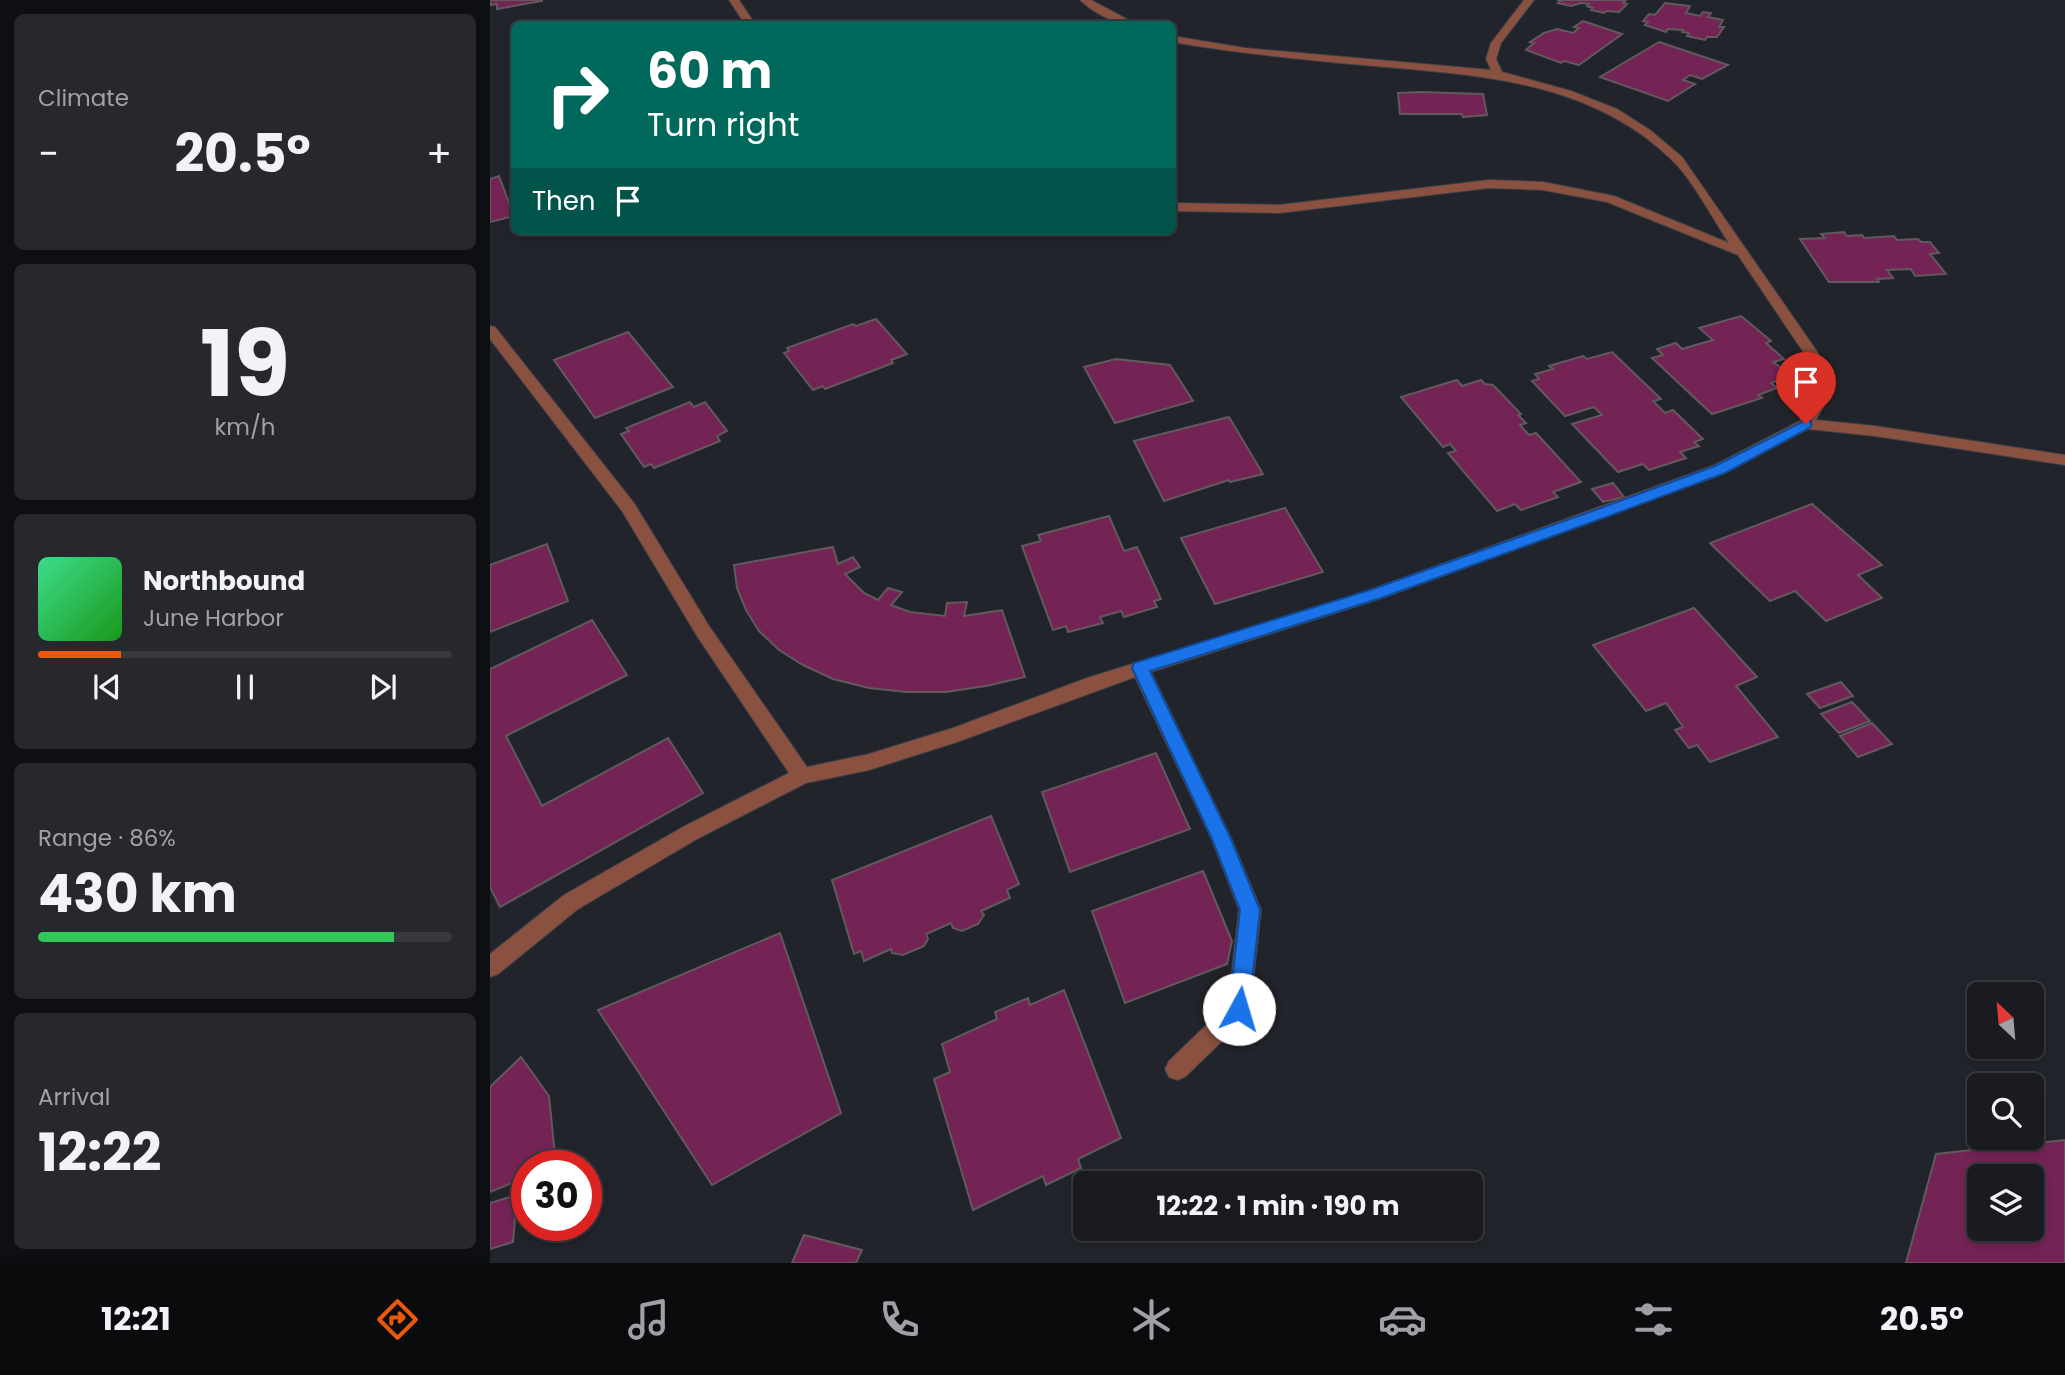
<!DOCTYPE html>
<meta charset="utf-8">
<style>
:root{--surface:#1a1b20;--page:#27282d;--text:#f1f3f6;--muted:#9fa1a5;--line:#38393e;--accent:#ea580c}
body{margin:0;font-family:Poppins,sans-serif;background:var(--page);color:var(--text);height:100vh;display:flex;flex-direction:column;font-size:26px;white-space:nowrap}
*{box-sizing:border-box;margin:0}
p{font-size:23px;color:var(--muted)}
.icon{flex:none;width:38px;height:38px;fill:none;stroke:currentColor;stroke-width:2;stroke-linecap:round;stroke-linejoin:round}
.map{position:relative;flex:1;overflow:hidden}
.drawer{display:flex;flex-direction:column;gap:14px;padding:14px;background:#0e0f12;width:490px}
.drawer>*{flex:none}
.banner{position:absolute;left:21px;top:21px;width:665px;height:214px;border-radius:10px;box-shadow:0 4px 10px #0003,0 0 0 2px var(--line);background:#00695c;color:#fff;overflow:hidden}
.needle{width:46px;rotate:334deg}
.buttons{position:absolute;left:1477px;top:982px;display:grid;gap:14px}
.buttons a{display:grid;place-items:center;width:77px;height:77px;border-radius:10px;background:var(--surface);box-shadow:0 4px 10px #0003,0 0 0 2px var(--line);font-size:35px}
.speed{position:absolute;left:21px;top:1150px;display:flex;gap:14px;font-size:35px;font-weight:700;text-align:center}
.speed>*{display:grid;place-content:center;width:91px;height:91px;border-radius:50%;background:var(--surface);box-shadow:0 4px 10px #0003,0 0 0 2px var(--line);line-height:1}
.speed .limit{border:10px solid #d22;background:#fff;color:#111}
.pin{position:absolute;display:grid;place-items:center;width:60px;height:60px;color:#fff;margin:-72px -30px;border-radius:50% 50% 50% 0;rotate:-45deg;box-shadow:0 0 7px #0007}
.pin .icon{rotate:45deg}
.me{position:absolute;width:77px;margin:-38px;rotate:6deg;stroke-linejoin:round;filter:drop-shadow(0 0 5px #0008)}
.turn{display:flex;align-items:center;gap:24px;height:147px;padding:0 21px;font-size:32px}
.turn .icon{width:91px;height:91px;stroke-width:2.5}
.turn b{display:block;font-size:49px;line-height:60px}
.then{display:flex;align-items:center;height:66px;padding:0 21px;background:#0003;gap:14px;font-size:26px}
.big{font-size:52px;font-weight:700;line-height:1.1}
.drawer .card{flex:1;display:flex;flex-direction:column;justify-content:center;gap:10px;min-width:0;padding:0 24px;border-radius:10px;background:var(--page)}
.drawer .dial{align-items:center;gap:0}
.dial b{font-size:91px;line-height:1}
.song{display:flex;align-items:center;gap:21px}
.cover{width:84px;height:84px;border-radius:10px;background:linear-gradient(135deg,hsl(150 70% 55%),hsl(120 70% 35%))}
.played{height:7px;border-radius:4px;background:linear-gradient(90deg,var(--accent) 20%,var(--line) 20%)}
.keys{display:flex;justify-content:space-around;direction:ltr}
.heat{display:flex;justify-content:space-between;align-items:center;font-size:38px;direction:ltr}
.charge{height:10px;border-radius:5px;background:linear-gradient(90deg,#34c759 86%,var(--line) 0)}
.trip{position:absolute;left:583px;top:1171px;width:410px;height:70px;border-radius:10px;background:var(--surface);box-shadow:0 4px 10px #0003,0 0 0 2px var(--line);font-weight:700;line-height:70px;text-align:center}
.menu{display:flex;height:112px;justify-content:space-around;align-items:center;background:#0a0b0d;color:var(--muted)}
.menu .icon{width:49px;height:49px}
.menu .active{color:var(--accent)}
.menu b{font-size:32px;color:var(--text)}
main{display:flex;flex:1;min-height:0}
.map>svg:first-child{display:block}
.building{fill:#732455;stroke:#62595d;stroke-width:2;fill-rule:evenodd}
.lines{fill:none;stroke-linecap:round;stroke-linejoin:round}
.minor-casing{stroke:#3e4047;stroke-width:2}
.minor{fill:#8b5140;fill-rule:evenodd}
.route{fill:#1a73e8;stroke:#114b97;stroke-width:2}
</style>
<main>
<section class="drawer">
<div class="card"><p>Climate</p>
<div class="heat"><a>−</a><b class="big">20.5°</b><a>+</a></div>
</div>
<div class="card dial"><b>19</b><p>km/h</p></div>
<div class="card">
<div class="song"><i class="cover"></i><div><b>Northbound</b><p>June Harbor</p></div></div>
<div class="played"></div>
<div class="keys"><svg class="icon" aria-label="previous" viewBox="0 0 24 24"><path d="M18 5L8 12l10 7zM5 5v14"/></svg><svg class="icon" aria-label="pause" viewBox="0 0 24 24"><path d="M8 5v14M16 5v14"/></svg><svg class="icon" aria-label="next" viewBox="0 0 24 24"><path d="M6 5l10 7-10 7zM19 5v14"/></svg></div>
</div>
<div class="card"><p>Range · 86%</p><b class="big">430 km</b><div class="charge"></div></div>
<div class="card"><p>Arrival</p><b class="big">12:22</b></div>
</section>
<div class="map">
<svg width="1575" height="1263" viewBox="0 0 1575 1263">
<rect width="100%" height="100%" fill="#22242b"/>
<g class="building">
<path d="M0 0H52V1L7 9V4L1 5Z"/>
<path d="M1067 0H1136L1133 3 1137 4 1129 12 1117 11 1114 13 1101 10 1103 8 1097 6 1099 4 1091 3 1081 6 1068 3 1071 1Z"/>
<path d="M1175 3 1200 6 1196 13 1210 16 1213 12 1221 13 1218 17 1233 20 1229 27H1234L1227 37H1217L1215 40 1197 36 1199 33 1192 32 1193 30 1178 29 1176 32 1155 25 1158 22 1153 21 1159 14 1165 15Z"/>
<path d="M1093 21 1132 34 1089 65 1074 61 1071 63 1036 50 1044 43 1040 42 1054 33 1067 29 1083 33 1089 28 1084 27Z"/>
<path d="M1169 42 1238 65 1212 79 1200 75 1193 80 1205 84 1178 101 1110 77Z"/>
<path d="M930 92 993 94 997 115 973 117 972 114H910L908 93Z"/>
<path d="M9 176 24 216 0 222V179Z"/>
<path d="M1354 232 1357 236 1372 235 1374 238 1404 236 1407 240 1428 239 1431 242H1440L1449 253 1440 254 1456 274 1425 276 1421 269 1397 270 1403 278 1387 279 1389 282H1339L1310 239 1335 238 1331 234Z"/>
<path d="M1251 316 1281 341 1276 343 1294 359 1283 362 1291 368 1289 380 1281 383 1287 388 1268 395 1272 398 1222 414 1162 358 1173 355 1167 349 1186 343 1192 349 1223 340 1209 328Z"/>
<path d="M386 319 417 354 401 360 403 363 335 389 333 386 323 390 294 353 299 351 297 348 363 324 366 326Z"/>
<path d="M138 332 183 387 105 418 64 360Z"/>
<path d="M1122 352 1171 399 1163 401 1175 413 1183 410 1213 439 1204 442 1209 446 1190 452 1196 458 1159 470 1153 464 1128 472 1082 424 1112 415 1104 407 1075 416 1042 381 1049 379 1045 374 1063 369 1059 366 1093 356 1097 359Z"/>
<path d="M626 359 680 365 703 401 625 423 594 367Z"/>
<path d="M967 380 972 386 991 380 995 384 1003 385 1031 414 1028 415 1036 423 1030 425 1039 435 1046 433 1091 482 1063 492 1068 497 1031 510 1025 504 1007 511 958 453 966 451 960 444 953 447 911 397Z"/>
<path d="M200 402 204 407 215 402 237 431 227 436 230 441 164 468 161 464 154 467 131 434 139 431 136 428Z"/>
<path d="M739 417 773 474 740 482 739 480 674 501 644 441Z"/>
<path d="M1123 483 1134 497 1113 502 1102 489Z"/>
<path d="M1322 504 1392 565 1368 575 1392 598 1336 621 1305 591 1280 601 1220 543Z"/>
<path d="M795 508 833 572 725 604 691 538Z"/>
<path d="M619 516 634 551 647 547 671 599 664 601 667 607 634 617 631 611 610 617 613 623 578 632 576 626 563 630 532 546 551 541 548 535Z"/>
<path d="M57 544 78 601 0 632V565Z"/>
<path d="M343 547 348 564 363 557 370 567 355 574 374 593 388 600 398 588 412 592 401 605 420 612 455 616 457 603 477 602 474 616 512 610 535 677 496 686 456 692H416L379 688 343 679 313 665 289 650 269 631 256 610 247 588 244 565Z"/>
<path d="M1204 608 1267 677 1246 686 1288 737 1220 762 1207 745 1199 748 1185 730 1193 727 1176 703 1156 711 1103 645Z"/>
<path d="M102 620 137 675 16 736 52 806 178 738 213 793 10 907 0 887V669Z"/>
<path d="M1351 682 1363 696 1330 708 1317 694Z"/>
<path d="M1362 702 1380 721 1349 733 1331 714Z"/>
<path d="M1382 723 1402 744 1368 757 1350 736Z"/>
<path d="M666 753 700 829 580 872 552 792Z"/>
<path d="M501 816 529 884 517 890 520 898 491 911 494 915 488 924 472 931 463 928 461 923 436 934 438 939 434 946 413 955 402 953 401 949 374 961 371 951 364 954 342 880Z"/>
<path d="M713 871 742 941 737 964 635 1003 602 911Z"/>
<path d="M290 933 351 1113 222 1185 108 1010Z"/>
<path d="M574 990 631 1138 588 1159 591 1168 556 1185 553 1176 483 1210 444 1079 460 1072 452 1044 507 1019 505 1012 538 998 540 1005Z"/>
<path d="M31 1057 59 1096 66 1165 37 1166V1177L0 1192V1087Z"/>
<path d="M1575 1140V1263H1416L1446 1154ZM1489 1176H1542V1228H1489Z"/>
<path d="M685 1170 734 1175 733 1183H683Z"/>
<path d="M27 1195 23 1242 0 1249V1203Z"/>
<path d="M314 1235 372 1250 366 1263H302Z"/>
</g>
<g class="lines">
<g class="minor-casing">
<g id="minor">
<path d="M239 0H249L265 24H255Z"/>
<path d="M590 0H601L646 24C627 26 604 13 590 0Z"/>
<path d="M1034 0H1044L1011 43 1006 59 1012 72 1081 91 1127 109 1160 130 1192 157 1328 353 1341 392 1326 420 1385 426 1575 455V465L1385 436 1318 429 1235 473 892 598 661 672 742 840 771 910 760 1009 757 1017 695 1077 687 1080 679 1077 675 1069 679 1061 738 1004 749 910 722 840 645 677 467 742 379 770 316 783 207 839 88 909 8 974 0 977V954L74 895 193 827 299 773 207 636 132 511 0 339V326L5 327 144 503 219 626 317 767 379 754 463 728 597 678 880 590 1225 465 1310 421 1327 392 1314 353 1248 255 1117 202 1053 190 999 188 789 213 682 211V203L789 205 999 180 1053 182 1124 196 1239 243C1223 219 1202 179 1182 160 1098 78 983 75 873 65 809 59 746 53 682 42V36L755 48 1001 70 996 59 1001 43Z"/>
</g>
</g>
<use href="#minor" class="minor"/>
</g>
<path class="route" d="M1316 420 1321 421V427L1235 473 1119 516 891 598 660 671 741 839 770 910 759 1009 756 1016 749 1019 741 1016 739 1009 750 910 722 839 642 668 644 663 880 590 1108 509 1225 466Z"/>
</svg>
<div class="buttons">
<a><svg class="needle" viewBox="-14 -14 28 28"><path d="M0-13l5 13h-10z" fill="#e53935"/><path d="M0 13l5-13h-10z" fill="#9fa1a5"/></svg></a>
<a><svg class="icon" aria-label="search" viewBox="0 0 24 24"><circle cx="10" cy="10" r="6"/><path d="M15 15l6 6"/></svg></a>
<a><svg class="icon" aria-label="layers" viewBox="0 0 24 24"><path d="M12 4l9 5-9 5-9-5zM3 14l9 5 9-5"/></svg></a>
</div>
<div class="speed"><div class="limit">30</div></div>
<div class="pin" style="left:1316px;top:424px;background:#d93025"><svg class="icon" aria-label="arrive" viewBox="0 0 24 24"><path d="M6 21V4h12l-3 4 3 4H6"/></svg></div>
<svg class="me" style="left:749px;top:1009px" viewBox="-20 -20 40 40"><circle r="19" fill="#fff"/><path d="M0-13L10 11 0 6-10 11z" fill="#1a73e8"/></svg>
<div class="trip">12:22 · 1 min · 190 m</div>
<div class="banner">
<div class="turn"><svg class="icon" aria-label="right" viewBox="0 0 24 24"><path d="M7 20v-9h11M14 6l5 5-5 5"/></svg><div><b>60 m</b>Turn right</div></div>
<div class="then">Then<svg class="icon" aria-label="arrive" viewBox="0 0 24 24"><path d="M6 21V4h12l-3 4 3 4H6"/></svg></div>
</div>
</div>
</main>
<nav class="menu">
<b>12:21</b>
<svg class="icon active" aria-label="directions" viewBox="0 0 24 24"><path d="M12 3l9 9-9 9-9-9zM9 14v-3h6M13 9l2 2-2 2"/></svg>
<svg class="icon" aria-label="music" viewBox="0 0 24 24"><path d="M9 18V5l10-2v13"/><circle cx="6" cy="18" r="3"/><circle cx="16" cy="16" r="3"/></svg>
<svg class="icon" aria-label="phone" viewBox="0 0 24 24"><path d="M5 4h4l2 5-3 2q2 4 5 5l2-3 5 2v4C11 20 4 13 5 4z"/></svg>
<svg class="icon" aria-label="climate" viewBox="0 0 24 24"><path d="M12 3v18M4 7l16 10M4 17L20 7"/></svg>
<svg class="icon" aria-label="car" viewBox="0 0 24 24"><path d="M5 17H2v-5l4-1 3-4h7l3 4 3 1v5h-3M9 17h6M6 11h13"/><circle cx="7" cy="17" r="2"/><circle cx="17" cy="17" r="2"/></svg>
<svg class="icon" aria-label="filters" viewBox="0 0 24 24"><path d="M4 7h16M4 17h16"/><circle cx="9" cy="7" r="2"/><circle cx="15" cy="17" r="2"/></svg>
<b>20.5°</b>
</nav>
